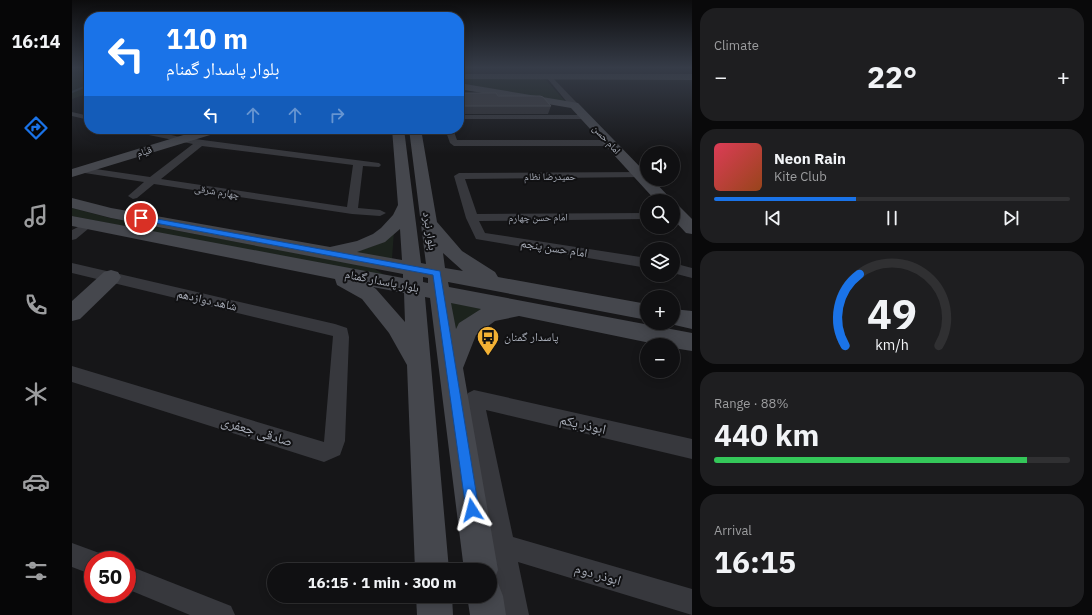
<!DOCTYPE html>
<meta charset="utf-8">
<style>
:root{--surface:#101012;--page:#1e1e20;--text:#f1f3f6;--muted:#9c9d9f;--line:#303032;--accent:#1a73e8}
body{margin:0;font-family:"IBM Plex Sans","Noto Naskh Arabic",sans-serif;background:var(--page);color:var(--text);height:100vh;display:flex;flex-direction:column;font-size:15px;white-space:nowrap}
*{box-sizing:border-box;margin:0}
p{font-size:13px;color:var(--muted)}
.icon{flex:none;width:22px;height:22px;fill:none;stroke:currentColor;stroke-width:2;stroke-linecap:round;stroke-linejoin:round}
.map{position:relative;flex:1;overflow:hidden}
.details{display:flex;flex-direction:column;gap:8px;padding:8px;background:#09090a;width:400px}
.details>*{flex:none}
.hud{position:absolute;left:12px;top:12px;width:380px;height:122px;border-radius:16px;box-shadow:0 2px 10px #0003,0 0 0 1px var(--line);background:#1a73e8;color:#fff;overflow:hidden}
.controls{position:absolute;left:568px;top:146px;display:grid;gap:8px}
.controls a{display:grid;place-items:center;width:40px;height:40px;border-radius:50%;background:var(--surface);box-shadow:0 2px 10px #0003,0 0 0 1px var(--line);font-size:20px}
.speed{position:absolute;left:12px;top:551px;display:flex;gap:8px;font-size:20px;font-weight:700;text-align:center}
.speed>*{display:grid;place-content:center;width:52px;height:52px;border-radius:50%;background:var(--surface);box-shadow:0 2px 10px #0003,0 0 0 1px var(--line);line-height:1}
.speed .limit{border:6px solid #d22;background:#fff;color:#111}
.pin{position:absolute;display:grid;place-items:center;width:34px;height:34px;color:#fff;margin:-17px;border:2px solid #fff;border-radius:50%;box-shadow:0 1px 4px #0007}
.me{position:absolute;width:44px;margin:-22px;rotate:351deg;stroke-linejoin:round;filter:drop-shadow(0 0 3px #0008)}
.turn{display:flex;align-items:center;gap:14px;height:84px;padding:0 16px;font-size:18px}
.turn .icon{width:52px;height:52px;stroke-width:2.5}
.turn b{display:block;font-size:28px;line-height:34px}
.lanes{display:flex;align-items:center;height:38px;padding:0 16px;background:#0003;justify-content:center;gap:20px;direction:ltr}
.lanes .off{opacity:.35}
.big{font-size:30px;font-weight:700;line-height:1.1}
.details .tile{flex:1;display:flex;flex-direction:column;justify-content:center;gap:6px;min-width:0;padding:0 14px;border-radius:16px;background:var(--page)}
.details .dial{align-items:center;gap:0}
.dial svg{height:104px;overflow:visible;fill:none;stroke:var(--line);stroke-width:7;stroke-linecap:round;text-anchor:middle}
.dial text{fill:var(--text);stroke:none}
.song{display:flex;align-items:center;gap:12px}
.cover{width:48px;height:48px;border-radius:6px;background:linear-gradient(135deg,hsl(350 70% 55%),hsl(20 70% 35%))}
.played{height:4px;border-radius:2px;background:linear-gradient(90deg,var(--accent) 40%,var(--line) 40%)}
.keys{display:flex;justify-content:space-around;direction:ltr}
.heat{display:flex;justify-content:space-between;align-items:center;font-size:22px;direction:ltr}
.charge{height:6px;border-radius:3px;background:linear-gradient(90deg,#34c759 88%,var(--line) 0)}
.trip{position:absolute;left:195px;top:563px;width:230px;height:40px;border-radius:20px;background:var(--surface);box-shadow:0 2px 10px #0003,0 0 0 1px var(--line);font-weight:700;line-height:40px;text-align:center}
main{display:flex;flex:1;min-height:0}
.tab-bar{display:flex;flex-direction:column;width:72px;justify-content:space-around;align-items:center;background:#060607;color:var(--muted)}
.tab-bar .icon{width:28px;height:28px}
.tab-bar .selected{color:var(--accent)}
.tab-bar b{font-size:18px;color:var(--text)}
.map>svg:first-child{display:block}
.green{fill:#1c231d}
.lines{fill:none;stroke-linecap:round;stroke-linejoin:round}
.stream{stroke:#2c353c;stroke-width:2}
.street{fill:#37383d;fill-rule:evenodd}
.secondary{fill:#45474d;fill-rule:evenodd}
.wall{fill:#323236}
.building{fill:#3f3f44;stroke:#4f5156}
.route{fill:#1a73e8;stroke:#114b97}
.labels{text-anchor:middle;stroke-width:4;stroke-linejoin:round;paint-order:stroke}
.far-street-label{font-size:10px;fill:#a8adb8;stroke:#111113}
.street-label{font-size:12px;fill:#a8adb8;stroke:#111113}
.poi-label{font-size:12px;fill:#a8adb8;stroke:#111113;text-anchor:start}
.near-street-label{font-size:14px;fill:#a8adb8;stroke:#111113}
</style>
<main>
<nav class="tab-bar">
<b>16:14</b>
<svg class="icon selected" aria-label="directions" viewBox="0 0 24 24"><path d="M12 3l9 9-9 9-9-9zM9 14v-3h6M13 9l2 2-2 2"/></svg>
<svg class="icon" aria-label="music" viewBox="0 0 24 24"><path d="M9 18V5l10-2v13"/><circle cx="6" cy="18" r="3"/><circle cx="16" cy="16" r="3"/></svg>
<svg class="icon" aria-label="phone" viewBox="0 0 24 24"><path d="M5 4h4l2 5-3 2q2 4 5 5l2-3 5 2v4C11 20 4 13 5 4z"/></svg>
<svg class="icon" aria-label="climate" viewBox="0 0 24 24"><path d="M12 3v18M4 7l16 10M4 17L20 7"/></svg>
<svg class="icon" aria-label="car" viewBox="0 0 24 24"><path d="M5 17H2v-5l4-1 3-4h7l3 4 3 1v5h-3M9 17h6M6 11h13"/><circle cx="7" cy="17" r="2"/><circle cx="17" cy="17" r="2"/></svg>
<svg class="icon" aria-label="filters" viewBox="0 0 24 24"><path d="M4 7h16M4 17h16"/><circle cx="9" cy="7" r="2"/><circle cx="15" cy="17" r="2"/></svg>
</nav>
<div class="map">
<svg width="620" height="615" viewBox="0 0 620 615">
<rect width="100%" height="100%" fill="#161618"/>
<g class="green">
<path d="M0 68H17V93L0 99Z"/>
<path d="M387 78H467L474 80 494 102 387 85Z"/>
<path d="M0 208 38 218 283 264 301 268 311 274V277L0 216Z"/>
<path d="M322 231 320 259 280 252C297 248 311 245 322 231Z"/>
<path d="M375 300 414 309 381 344Z"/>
</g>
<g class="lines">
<path class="stream" d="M0 92 17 85"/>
<g class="street">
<path d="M475 76H479L505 103V107H499L475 78Z"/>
<path d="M0 112 17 116V120L0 116Z"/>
<path d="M387 115H514L518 117 514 119H387Z"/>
<path d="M58 129H73L108 137 307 163 309 165 307 167 291 166 286 208 308 210 314 213 308 216 280 214 82 184 65 198 61 199 56 196 72 182 6 172 5 170 6 168 10 167 78 177 121 144 62 132ZM130 146 281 165 275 207 89 179Z"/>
<path d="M373 129H381L385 140H538L542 143 538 146H382L378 143Z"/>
<path d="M569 172 574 175 573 177 393 179 405 214 575 213V219L407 221 413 233 575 258V268L404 239 394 218 382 176 387 173Z"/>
<path d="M10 225 16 229 4 239 0 240V230Z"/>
<path d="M0 263 263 324 275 328 277 337 273 441 268 455 252 462 0 382V366L252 442 261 336 0 273Z"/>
<path d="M601 263 620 268V278L601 273Z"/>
<path d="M402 390 620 439V459L414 410 441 537 620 589V615L446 562 457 615H431L393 399 396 393Z"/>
<path d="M0 543 30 554 32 560H21V575L0 567Z"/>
<path d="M55 565 159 606 163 615H118L55 589Z"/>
</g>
<g class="secondary">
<path d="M394 74H620V80L391 79 389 77Z"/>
<path d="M387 83 506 103 575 174V179H580L601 201H584L499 108 387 89Z"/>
<path d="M131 129H150L148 132 0 177V169Z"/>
<path d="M320 129H332L349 263 354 264 337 129H349L365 222 390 251 423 272 426 277 575 304V320L376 282 377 287 620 333V351L601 348V345H588L447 316 423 321 404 335 391 368 426 570 421 582 426 583 431 596 434 615H398L395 596H418V570H392L358 298 353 297 377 570H343L335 365 317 333 290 299 265 285 263 279 0 226V216L331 278V274L39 218 0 208V198L39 208 258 247 285 241 301 234 309 228 321 215 326 205ZM328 229 330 260 285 252 313 242ZM371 253 391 271 373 268ZM351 277 356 278V283L351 282ZM301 287 332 293 333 322 304 289ZM379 303 409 309 387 323 384 329Z"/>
<path d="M601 204 607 206 620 219V234L614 233 601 219Z"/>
<path d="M39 270 46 272 49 277 46 282 8 319 0 321V301L32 272Z"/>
<path d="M601 309 620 311V329L594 323H601Z"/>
<path d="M344 596H380L381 615H345Z"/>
</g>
</g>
<path class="wall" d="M387 93 426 96 479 106 476 114H387Z"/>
<path class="building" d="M387 93H424L426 96H468L471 97 479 106H388L387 107Z"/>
<linearGradient id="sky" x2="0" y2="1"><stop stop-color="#0c0c0d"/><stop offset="0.44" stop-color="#363c48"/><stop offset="1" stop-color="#363c48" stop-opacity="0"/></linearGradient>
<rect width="620" height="154" fill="url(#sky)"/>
<path class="route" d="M69 216 368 271 407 510 405 515 400 517 395 515 394 510 361 275 67 220 66 218Z"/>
<defs>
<g id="bus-pin" transform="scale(1.15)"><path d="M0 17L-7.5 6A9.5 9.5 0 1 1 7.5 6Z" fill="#f2b134" stroke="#111113"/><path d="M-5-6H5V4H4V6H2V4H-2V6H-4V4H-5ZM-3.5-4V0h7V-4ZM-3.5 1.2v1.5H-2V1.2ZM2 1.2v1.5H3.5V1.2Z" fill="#111"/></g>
</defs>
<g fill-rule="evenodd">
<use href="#bus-pin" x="416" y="337"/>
</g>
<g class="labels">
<g class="far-street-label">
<text transform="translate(535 139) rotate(47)" y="4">امام حسن</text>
<text transform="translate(72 151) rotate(-17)" y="4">قیام</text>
<text x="478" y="180">حمیدرضا نظام</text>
<text transform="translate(145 191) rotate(9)" y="4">چهارم شرقی</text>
<text transform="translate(466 217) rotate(-1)" y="4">امام حسن چهارم</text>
</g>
<g class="street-label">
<text transform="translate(358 231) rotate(81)" y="4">بلوار نبرد</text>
<text transform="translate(482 248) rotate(9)" y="4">امام حسن پنجم</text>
<text transform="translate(310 281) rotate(11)" y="4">بلوار پاسدار گمنام</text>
<text transform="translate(135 300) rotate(13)" y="4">شاهد دوازدهم</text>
</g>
<g class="poi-label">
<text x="432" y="341">پاسدار گمنان</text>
</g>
<g class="near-street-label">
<text transform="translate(511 424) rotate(13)" y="5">ابوذر یکم</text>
<text transform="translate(185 431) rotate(17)" y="5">صادقی جعفری</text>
<text transform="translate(526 574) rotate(16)" y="5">ابوذر دوم</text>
</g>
</g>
</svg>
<div class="controls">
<a><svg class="icon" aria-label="sound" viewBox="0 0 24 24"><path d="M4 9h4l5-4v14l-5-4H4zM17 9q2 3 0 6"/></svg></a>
<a><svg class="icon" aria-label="search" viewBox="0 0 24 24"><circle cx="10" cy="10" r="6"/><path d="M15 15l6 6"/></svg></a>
<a><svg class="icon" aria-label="layers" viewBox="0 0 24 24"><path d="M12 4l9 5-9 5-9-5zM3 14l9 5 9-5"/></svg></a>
<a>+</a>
<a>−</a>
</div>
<div class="speed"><div class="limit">50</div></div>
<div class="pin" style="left:69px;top:218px;background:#d93025"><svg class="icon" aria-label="arrive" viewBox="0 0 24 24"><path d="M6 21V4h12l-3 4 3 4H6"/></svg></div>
<svg class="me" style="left:400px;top:510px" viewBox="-20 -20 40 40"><path d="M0-17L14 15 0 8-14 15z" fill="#1a73e8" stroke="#fff" stroke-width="4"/></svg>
<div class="trip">16:15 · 1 min · 300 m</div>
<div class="hud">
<div class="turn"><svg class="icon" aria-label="left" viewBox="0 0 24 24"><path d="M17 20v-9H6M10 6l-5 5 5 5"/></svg><div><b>110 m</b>بلوار پاسدار گمنام</div></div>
<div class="lanes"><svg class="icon" aria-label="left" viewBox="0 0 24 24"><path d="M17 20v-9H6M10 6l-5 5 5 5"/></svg><svg class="icon off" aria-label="ahead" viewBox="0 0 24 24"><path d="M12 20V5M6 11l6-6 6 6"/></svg><svg class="icon off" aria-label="ahead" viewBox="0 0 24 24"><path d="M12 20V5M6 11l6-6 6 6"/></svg><svg class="icon off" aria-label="right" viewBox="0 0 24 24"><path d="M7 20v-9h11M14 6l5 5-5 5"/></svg></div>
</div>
</div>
<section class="details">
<div class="tile"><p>Climate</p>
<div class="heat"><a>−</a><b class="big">22°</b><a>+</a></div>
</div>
<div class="tile">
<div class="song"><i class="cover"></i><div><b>Neon Rain</b><p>Kite Club</p></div></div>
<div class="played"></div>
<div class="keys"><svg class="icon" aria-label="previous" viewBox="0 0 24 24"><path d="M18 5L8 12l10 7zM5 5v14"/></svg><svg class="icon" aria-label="pause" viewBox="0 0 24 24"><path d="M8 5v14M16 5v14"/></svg><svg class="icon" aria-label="next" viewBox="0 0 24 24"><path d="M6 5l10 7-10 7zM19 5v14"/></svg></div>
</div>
<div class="tile dial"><svg viewBox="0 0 100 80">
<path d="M14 69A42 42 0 1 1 86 69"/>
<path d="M14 69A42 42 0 0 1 25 14" stroke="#1a73e8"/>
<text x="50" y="56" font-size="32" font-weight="700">49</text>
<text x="50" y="72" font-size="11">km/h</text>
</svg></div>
<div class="tile"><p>Range · 88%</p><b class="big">440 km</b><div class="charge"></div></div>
<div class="tile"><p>Arrival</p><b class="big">16:15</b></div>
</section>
</main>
